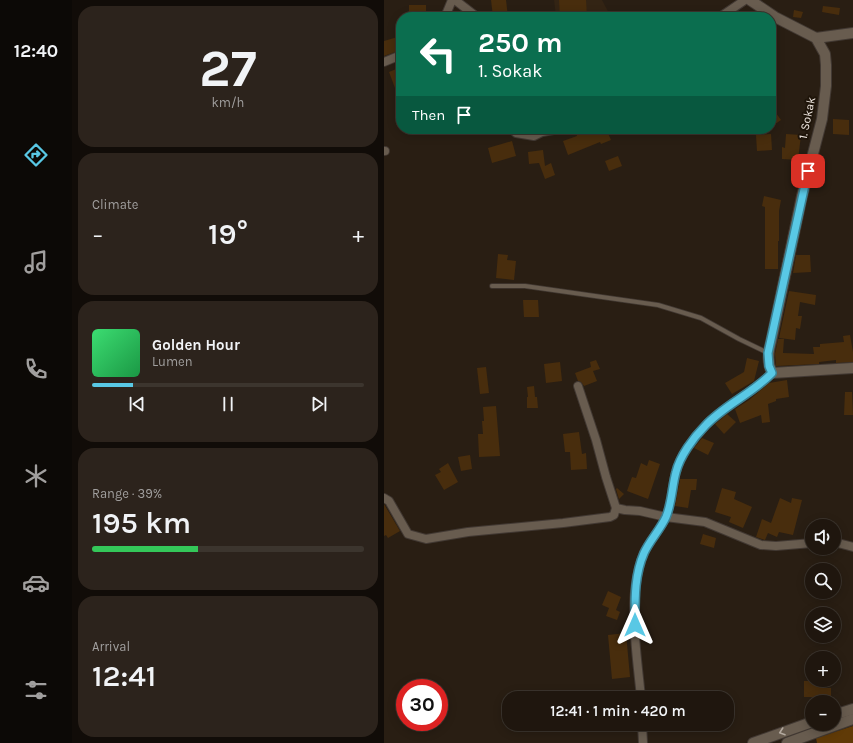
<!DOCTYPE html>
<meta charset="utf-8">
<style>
:root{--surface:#1f160e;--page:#2c231c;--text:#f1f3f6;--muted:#a19f9e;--line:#3c352e;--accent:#59c8e5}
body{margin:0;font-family:Karla,sans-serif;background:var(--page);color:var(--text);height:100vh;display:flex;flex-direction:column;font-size:15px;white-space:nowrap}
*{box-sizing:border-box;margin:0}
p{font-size:13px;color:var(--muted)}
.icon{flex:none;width:22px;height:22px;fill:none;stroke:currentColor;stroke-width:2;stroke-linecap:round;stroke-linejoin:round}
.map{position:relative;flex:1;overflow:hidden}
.sheet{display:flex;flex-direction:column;gap:6px;padding:6px;background:#110c08;width:312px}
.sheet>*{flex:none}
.guide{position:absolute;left:12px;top:12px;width:380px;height:122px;border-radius:16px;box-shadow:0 2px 10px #0003,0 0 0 1px var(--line);background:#0b6e4f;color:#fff;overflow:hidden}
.controls{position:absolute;left:421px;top:519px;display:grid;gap:8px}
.controls a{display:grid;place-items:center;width:36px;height:36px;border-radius:50%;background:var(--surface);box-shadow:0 2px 10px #0003,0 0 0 1px var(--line);font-size:20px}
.speed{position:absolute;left:12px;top:679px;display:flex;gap:8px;font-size:20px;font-weight:700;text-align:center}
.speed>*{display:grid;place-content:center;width:52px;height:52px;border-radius:50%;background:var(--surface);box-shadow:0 2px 10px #0003,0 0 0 1px var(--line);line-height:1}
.speed .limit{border:6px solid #d22;background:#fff;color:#111}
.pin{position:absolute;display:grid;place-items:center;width:34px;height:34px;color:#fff;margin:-17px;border-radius:8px;box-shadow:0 2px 6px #0006}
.me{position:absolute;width:44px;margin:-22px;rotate:0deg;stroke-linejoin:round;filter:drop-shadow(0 0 3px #0008)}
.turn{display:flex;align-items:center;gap:14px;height:84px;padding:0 16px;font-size:18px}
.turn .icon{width:52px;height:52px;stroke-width:2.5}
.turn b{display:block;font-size:28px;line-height:34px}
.then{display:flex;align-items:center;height:38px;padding:0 16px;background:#0003;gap:8px;font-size:15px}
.big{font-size:30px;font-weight:600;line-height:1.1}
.sheet .widget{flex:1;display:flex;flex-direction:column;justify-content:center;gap:6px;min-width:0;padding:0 14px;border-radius:16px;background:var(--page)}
.sheet .dial{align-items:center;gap:0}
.dial b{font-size:52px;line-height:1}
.song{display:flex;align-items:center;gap:12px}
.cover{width:48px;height:48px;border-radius:6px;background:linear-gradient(135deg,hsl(140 70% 55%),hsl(140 70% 35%))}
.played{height:4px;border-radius:2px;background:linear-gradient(90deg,var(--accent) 15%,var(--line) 15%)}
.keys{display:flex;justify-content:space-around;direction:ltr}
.heat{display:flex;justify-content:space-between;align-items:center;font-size:22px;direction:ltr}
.charge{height:6px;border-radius:3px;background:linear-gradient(90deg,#34c759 39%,var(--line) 0)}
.trip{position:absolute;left:118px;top:691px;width:232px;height:40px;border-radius:16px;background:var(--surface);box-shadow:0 2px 10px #0003,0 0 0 1px var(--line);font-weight:600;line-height:40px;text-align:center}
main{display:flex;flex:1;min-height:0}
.tab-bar{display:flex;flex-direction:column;width:72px;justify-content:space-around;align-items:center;background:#0c0906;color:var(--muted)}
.tab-bar .icon{width:28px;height:28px}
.tab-bar .current{color:var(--accent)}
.tab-bar b{font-size:18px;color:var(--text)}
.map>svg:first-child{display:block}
.built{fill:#332414}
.green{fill:#603a07}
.building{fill:#482d0d}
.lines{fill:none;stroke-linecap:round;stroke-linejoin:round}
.service-casing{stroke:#423933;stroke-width:5.5}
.minor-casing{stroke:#423933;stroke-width:10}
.tertiary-casing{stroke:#423933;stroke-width:12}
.service{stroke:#685c4f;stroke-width:4}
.minor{stroke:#685c4f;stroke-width:8}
.tertiary{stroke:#685c4f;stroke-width:10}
.oneway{stroke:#b3a99f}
.route-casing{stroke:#3a8295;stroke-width:10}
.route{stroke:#59c8e5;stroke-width:7}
.labels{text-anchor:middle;stroke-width:4;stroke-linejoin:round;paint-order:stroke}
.street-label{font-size:12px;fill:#f0e8e1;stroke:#1f150a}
</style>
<main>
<nav class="tab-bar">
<b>12:40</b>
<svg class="icon current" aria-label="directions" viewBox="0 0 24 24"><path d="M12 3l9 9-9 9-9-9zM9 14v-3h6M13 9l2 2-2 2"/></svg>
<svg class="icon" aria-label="music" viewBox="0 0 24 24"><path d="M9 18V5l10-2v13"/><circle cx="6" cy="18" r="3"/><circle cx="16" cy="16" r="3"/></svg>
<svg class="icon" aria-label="phone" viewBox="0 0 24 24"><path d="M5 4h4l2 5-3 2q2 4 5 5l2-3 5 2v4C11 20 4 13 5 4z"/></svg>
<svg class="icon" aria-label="climate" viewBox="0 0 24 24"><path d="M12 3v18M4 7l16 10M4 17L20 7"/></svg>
<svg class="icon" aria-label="car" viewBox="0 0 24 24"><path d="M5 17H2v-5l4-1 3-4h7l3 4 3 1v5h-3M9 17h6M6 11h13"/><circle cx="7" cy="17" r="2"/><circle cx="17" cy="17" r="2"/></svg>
<svg class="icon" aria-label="filters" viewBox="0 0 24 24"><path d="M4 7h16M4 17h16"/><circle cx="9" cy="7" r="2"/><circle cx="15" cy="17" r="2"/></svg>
</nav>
<section class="sheet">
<div class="widget dial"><b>27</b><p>km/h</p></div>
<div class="widget"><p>Climate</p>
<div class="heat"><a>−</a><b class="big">19°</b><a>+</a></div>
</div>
<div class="widget">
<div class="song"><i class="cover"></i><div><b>Golden Hour</b><p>Lumen</p></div></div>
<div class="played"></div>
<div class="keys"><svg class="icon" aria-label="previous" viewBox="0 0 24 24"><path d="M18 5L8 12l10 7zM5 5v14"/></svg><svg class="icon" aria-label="pause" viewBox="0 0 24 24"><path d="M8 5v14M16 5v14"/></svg><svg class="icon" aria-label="next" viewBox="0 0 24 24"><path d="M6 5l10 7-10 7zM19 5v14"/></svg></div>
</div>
<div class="widget"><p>Range · 39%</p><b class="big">195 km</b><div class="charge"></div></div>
<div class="widget"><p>Arrival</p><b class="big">12:41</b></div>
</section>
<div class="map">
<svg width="469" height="743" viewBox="0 0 469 743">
<rect width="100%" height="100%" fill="#291e13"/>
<path class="built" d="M170 0H218L227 17H172Z"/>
<path class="green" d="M469 726V743H433L432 738Z"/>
<g class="building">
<path d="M107 0H122L124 17H109Z"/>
<path d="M175 0H202L203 17H176Z"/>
<rect x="25" y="5" width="17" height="12"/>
<path d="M439 6 456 8 455 15 438 12Z"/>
<path d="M410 10 419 12 417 18 409 17Z"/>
<path d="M17 36V50L0 56V41Z"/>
<path d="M17 67V85L11 88 5 72Z"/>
<path d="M387 106 397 120 387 127Z"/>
<path d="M449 119 465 120V135L449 134Z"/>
<path d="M200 129H222L227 140 217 144 216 142 184 155 179 141 193 136 192 132Z"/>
<path d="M387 134 388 150 373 151 372 135Z"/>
<path d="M402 134 417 135 414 160 398 159V147L401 148Z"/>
<path d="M128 141 132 156 108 163 104 148Z"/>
<path d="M159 150 161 166 167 163 171 175 161 179 155 163 145 164 144 152Z"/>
<path d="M234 156 238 166 225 171 221 161Z"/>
<path d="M380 196 397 200 395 211V241H394V269H381V207L378 206Z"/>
<path d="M114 254 124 255 123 260 132 261 130 280 112 278Z"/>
<path d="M412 255H426L427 272 409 273Z"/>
<path d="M405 291 432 295 431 305 416 302 414 316H418L416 329 412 328 411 340 395 338Z"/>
<path d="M139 300H154L155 317H140Z"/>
<path d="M466 335 469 352V362L452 363V360L435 362V364L392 366 391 354 394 339H400L399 353 430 354 429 347H436V344L460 342 459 336Z"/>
<path d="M363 358 375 361 370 381 348 394 341 383 360 372Z"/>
<path d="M212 360 216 369 209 371 213 381 200 386 197 382 194 381 191 373 207 367 206 362Z"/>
<path d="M176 362 178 381 162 383 160 364Z"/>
<path d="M102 367 105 393 96 394 93 368Z"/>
<path d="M403 380 405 397 392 399V401L384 404 386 422 378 423 377 415 356 423 351 409 365 400 385 383Z"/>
<path d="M150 386 151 397H153L154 408H143V397H144L143 387Z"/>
<path d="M461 392H468L469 415H460Z"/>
<path d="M112 406 116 456 95 457 94 434H99L98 421H100L99 407Z"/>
<path d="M343 414 352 422 340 434 331 424Z"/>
<path d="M195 432 198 454 202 453 203 469 187 470 186 452H181L179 434Z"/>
<path d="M318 438 330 443 324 455 310 448Z"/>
<path d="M86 455 88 469 77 471 74 457Z"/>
<path d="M265 460 276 464 264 499 243 491 248 477 252 478 257 463 263 466Z"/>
<path d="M64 463 74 482 60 490 51 475 57 472 55 469Z"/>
<path d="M296 479H313L312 490H307L304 508 291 506Z"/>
<path d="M233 488 240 494 235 499 232 489Z"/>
<path d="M338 488 352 492 350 499 368 507 359 528 345 522 347 517 331 512Z"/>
<path d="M396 498 407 503 408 498 418 500 409 535 395 532 393 537 384 533 381 540 372 537 378 519 387 523Z"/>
<path d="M0 504 16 531 4 538 2 535 0 536Z"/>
<path d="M319 534 332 538 330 548 316 544Z"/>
<path d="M224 591 237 597 232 610 236 612 233 620 222 616 225 608 218 605Z"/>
<path d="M242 633 246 677 228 679 224 635Z"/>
<path d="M420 681H438V688H447V697H420Z"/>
</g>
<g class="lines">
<g class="service-casing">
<path id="service" d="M108 286H141L274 305 317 318 355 339 384 353"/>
</g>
<g class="minor-casing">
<g id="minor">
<path d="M71 0 93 17"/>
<path d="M61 17 68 0"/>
<path d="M336 17 361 0"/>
<path d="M0 62 17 55"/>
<path d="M128 129 132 133 150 136 158 132 175 129"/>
<path d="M0 151H1"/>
<path d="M194 386 212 440 222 477 232 508 241 510 256 511 282 517 321 522 377 545 392 546 428 543"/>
<path d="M0 498 5 501 24 534 42 539 84 532 179 523 226 517 230 515 232 508"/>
<path d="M450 542 469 547"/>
<path d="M257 698C253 653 242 596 260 553 266 540 276 530 282 517 288 503 288 486 292 472 296 456 310 438 321 426 341 405 368 394 388 373"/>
<path d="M258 724 259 743"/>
</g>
</g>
<g class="tertiary-casing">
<g id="tertiary">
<path d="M366 0 391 17 432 38 441 54 442 65V86L438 119 418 196 387 342C384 353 383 362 388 373L469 368"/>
<path d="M432 38 469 33"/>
<path d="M450 715 469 709"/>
<path d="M369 743 428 722"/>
<path d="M403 743 469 719"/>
</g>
</g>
<use href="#service" class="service"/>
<use href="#minor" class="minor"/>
<use href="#tertiary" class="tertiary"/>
</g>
<defs><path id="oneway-chevron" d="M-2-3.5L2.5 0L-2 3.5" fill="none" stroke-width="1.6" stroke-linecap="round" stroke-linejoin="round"/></defs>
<use class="oneway" href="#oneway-chevron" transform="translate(398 732) rotate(161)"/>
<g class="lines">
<g class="route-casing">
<path id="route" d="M251 625C251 601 250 576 260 553 266 540 276 530 282 517 288 503 288 486 292 472 296 456 309 438 321 426 340 405 368 394 388 373L385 366 384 353 424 171"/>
</g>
<use href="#route" class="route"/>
</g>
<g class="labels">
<g class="street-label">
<text transform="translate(423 118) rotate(-78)" y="4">1. Sokak</text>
</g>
</g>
</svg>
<div class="controls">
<a><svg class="icon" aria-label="sound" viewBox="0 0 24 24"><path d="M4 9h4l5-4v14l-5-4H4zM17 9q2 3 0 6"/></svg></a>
<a><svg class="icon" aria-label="search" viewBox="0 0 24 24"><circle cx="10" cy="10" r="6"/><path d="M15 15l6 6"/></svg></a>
<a><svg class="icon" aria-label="layers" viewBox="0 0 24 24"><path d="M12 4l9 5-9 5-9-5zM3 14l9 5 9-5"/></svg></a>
<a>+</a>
<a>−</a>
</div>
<div class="speed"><div class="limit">30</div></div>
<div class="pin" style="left:424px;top:171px;background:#d93025"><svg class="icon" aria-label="arrive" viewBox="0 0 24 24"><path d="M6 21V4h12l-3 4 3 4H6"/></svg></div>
<svg class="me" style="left:251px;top:625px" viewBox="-20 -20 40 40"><path d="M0-17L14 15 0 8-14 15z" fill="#59c8e5" stroke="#fff" stroke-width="4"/></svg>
<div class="trip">12:41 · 1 min · 420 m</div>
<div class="guide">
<div class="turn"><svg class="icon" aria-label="left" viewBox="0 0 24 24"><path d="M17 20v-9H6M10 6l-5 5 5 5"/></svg><div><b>250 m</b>1. Sokak</div></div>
<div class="then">Then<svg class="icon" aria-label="arrive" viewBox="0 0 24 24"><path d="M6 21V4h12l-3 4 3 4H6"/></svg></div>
</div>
</div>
</main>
